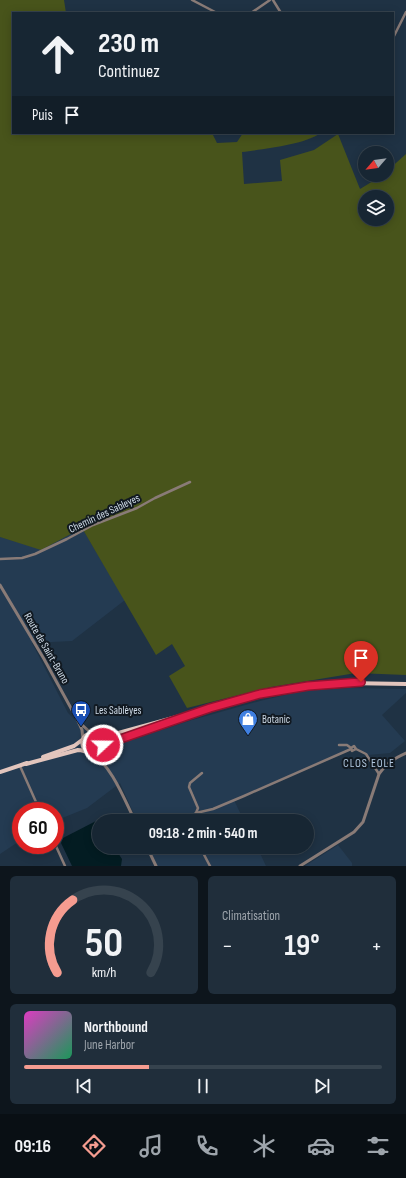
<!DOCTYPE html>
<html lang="fr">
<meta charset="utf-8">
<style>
:root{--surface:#172633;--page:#202e3b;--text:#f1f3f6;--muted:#9ea5ac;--line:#36434e;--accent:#f59c90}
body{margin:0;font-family:"Sofia Sans Condensed",sans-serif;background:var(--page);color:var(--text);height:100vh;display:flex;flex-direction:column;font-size:15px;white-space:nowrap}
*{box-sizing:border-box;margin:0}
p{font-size:13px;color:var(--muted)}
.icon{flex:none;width:22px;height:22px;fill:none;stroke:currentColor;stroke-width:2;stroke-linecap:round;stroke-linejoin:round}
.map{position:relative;height:866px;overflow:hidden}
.details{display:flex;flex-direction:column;gap:10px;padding:10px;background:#0d151c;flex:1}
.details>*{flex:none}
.banner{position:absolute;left:12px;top:12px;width:382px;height:122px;border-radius:0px;box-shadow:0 2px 10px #0003,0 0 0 1px var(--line);background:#172633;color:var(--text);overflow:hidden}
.needle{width:26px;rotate:242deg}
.buttons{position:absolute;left:358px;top:146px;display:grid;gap:8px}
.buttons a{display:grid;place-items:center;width:36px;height:36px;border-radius:50%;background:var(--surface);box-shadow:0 2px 10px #0003,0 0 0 1px var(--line);font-size:20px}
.speed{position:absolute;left:12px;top:802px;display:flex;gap:8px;font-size:20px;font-weight:700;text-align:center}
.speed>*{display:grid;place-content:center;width:52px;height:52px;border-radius:50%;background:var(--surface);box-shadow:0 2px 10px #0003,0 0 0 1px var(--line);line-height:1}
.speed .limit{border:6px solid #d22;background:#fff;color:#111}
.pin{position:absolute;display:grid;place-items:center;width:34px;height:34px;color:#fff;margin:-41px -17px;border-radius:50% 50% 50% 0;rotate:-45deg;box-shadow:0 0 4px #0007}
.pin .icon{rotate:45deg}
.me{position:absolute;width:44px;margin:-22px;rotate:69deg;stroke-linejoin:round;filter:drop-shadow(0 0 3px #0008)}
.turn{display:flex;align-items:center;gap:14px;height:84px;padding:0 20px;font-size:18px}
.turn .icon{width:52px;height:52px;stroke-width:2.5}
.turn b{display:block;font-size:28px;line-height:34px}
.then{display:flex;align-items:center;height:38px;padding:0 20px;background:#0003;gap:8px;font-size:15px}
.big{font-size:30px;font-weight:700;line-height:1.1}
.details .widget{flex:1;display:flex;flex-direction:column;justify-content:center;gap:6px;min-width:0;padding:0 14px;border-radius:6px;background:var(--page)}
.details .dial{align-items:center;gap:0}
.dial svg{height:104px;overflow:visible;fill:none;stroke:var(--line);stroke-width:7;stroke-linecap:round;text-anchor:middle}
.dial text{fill:var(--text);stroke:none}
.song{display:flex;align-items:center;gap:12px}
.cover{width:48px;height:48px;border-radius:6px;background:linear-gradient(135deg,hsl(310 70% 55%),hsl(150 70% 35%))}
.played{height:4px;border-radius:2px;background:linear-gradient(90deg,var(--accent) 35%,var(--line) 35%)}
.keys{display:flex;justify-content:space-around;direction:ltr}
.heat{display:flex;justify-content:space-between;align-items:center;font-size:22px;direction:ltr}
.details .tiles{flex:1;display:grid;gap:10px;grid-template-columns:1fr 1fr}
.widget:last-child{grid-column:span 2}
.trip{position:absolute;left:92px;top:814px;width:222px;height:40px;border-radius:20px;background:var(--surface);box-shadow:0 2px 10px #0003,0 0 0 1px var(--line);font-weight:700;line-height:40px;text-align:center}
.dock{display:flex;height:64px;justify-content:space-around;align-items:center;background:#090f14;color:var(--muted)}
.dock .icon{width:28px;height:28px}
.dock .current{color:var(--accent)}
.dock b{font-size:18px;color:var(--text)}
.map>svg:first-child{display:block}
.built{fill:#243b52}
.green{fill:#48541b;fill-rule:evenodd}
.water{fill:#031c22}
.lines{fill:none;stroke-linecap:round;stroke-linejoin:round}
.minor{stroke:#897b77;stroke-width:2.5}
.tertiary{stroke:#897b77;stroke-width:3}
.primary{stroke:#e2c5bd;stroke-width:4}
.route-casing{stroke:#92132f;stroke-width:10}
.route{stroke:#e11d48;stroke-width:7}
.labels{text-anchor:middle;stroke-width:4;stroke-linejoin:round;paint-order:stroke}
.street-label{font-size:11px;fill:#cfdbe7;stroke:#111921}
.poi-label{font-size:11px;fill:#cfdbe7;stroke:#111921;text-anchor:start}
.neighbourhood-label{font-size:12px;letter-spacing:1px;fill:#b1c8e0;stroke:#111921}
</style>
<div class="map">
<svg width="406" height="866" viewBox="0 0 406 866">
<rect width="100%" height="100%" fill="#1f3244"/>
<g class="built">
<path d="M82 528 125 600 72 641 32 643 68 713 104 749 192 720 260 701 302 691 348 688 406 689V693L382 715 405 741 390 753 368 755 351 748 234 800 244 821H137L120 783 87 808 55 821V811H21V840L0 854V537L41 549Z"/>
<path d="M338 845 352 863V866H305Z"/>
<path d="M149 847H257L266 866H157Z"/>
</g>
<g class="green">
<path d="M0 0H64L66 13H13V133H212L217 143 237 142 243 133H321C303 145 264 149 242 152L244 184 282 181 280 160 314 150 338 134 360 189 383 175H387V171L406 154V675L356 673 271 687 187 708 169 676 185 666 172 644 156 655 82 528 41 550 0 537ZM365 197H387V219H365Z"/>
<circle cx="92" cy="743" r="6"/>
</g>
<path class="water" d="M96 821H99V847H114L122 859 121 866H72L61 843 63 838Z"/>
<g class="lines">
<g class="minor">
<path d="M192 0 217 13"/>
<path d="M273 0 281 13"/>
<path d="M251 13 270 0"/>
<path d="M393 38 406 12"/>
<path d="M0 559 22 558 35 554 67 539 93 525 137 508 155 498 190 482"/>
<path d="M339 745H347L351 748"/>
<path d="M356 749 352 751 351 748 354 746 356 749 366 754 379 774"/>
<path d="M20 766 40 811"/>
<path d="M196 813 213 809 244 796 351 749"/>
<path d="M189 821 190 817 196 813 198 808 189 787 190 783 202 773"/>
<path d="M55 844 65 866"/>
<path d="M200 847 210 866"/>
</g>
<g class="tertiary">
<path d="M0 585 44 659 78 721 82 730 83 739"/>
<path d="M81 724 91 733"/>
<path d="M99 749 104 762"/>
<path d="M91 753C111 764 125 801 135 821"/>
<path d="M147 847 156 866"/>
<path d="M300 866 354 832 363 822 379 774C386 763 395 758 406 753"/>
</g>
<g class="primary">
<path d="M100 747 114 740 190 715"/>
<path d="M85 750C80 744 82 733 92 734 97 734 94 735 98 736 102 737 107 735 111 735L260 694 285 689 308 686 346 683 406 684"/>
<path d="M43 757 74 746 82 740"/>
<path d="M26 764 78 750C84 750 89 754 96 752L101 745 100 739 98 736"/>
<path d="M0 772 27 763"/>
</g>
</g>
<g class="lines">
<g class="route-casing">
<path id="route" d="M103 745 210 708 260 694 308 686 361 682"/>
</g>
<use href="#route" class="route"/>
</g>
<defs>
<g id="bus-pin" transform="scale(1)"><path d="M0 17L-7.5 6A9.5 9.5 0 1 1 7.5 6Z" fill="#1a4fb4" stroke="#111921"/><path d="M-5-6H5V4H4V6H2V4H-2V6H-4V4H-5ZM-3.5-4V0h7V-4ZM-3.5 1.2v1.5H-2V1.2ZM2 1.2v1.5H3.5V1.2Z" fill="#fff"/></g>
<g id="shop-pin" transform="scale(1)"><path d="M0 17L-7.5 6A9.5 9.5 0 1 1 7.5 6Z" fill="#3f7fe0" stroke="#111921"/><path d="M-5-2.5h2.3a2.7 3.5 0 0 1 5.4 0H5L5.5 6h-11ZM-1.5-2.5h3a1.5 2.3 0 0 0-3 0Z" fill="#fff"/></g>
</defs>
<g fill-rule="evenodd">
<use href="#bus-pin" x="81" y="710"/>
<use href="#shop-pin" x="248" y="719"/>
</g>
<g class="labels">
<g class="street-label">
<text transform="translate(104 513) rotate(-25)" y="4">Chemin des Sableyes</text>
<text transform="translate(47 648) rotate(60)" y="4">Route de Saint-Bruno</text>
</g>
<g class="poi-label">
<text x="95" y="714">Les Sablèyes</text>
<text x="262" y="723">Botanic</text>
</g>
<g class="neighbourhood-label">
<text x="369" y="767">CLOS EOLE</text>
</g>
</g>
</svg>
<div class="buttons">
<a><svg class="needle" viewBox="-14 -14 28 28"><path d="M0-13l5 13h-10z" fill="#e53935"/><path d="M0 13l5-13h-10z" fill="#9ea5ac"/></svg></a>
<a><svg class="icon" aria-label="layers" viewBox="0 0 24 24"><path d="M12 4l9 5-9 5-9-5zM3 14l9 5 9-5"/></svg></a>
</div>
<div class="speed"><div class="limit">60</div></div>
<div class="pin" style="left:361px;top:682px;background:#d93025"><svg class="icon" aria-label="arrive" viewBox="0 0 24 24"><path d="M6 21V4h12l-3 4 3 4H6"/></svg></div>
<svg class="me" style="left:103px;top:745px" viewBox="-20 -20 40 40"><circle r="17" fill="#e11d48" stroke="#fff" stroke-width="3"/><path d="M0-11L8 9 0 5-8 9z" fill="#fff"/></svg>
<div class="trip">09:18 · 2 min · 540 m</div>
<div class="banner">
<div class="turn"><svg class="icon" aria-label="ahead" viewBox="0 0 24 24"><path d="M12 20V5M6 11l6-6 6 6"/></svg><div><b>230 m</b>Continuez</div></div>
<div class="then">Puis<svg class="icon" aria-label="arrive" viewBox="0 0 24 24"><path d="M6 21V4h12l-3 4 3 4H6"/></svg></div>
</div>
</div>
<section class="details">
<div class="tiles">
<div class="widget dial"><svg viewBox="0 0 100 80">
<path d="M14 69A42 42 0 1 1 86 69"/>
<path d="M14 69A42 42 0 0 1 26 13" stroke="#f59c90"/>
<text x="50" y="56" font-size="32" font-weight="700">50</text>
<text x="50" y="72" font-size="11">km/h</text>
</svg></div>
<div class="widget"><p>Climatisation</p>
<div class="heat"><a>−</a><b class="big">19°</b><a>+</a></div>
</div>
<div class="widget">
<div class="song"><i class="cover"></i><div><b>Northbound</b><p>June Harbor</p></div></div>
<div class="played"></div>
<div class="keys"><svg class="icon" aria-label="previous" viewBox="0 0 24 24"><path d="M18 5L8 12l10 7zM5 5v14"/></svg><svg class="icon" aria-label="pause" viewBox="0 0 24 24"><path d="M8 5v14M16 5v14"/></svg><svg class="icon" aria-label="next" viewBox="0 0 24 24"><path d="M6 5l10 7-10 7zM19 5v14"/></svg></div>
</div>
</div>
</section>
<nav class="dock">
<b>09:16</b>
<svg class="icon current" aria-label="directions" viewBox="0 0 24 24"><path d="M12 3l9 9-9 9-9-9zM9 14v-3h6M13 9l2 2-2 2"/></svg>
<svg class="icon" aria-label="music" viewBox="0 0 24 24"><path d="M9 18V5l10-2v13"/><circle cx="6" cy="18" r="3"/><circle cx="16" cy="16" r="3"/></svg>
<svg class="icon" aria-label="phone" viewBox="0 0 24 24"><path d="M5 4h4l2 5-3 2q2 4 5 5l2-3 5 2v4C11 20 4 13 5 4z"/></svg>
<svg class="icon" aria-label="climate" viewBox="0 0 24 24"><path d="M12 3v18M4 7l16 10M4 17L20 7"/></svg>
<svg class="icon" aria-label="car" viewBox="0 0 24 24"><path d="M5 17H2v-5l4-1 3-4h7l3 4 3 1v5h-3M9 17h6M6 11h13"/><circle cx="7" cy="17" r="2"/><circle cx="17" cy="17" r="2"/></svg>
<svg class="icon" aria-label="filters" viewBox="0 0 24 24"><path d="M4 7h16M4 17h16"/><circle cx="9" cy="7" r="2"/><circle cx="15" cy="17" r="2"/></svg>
</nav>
